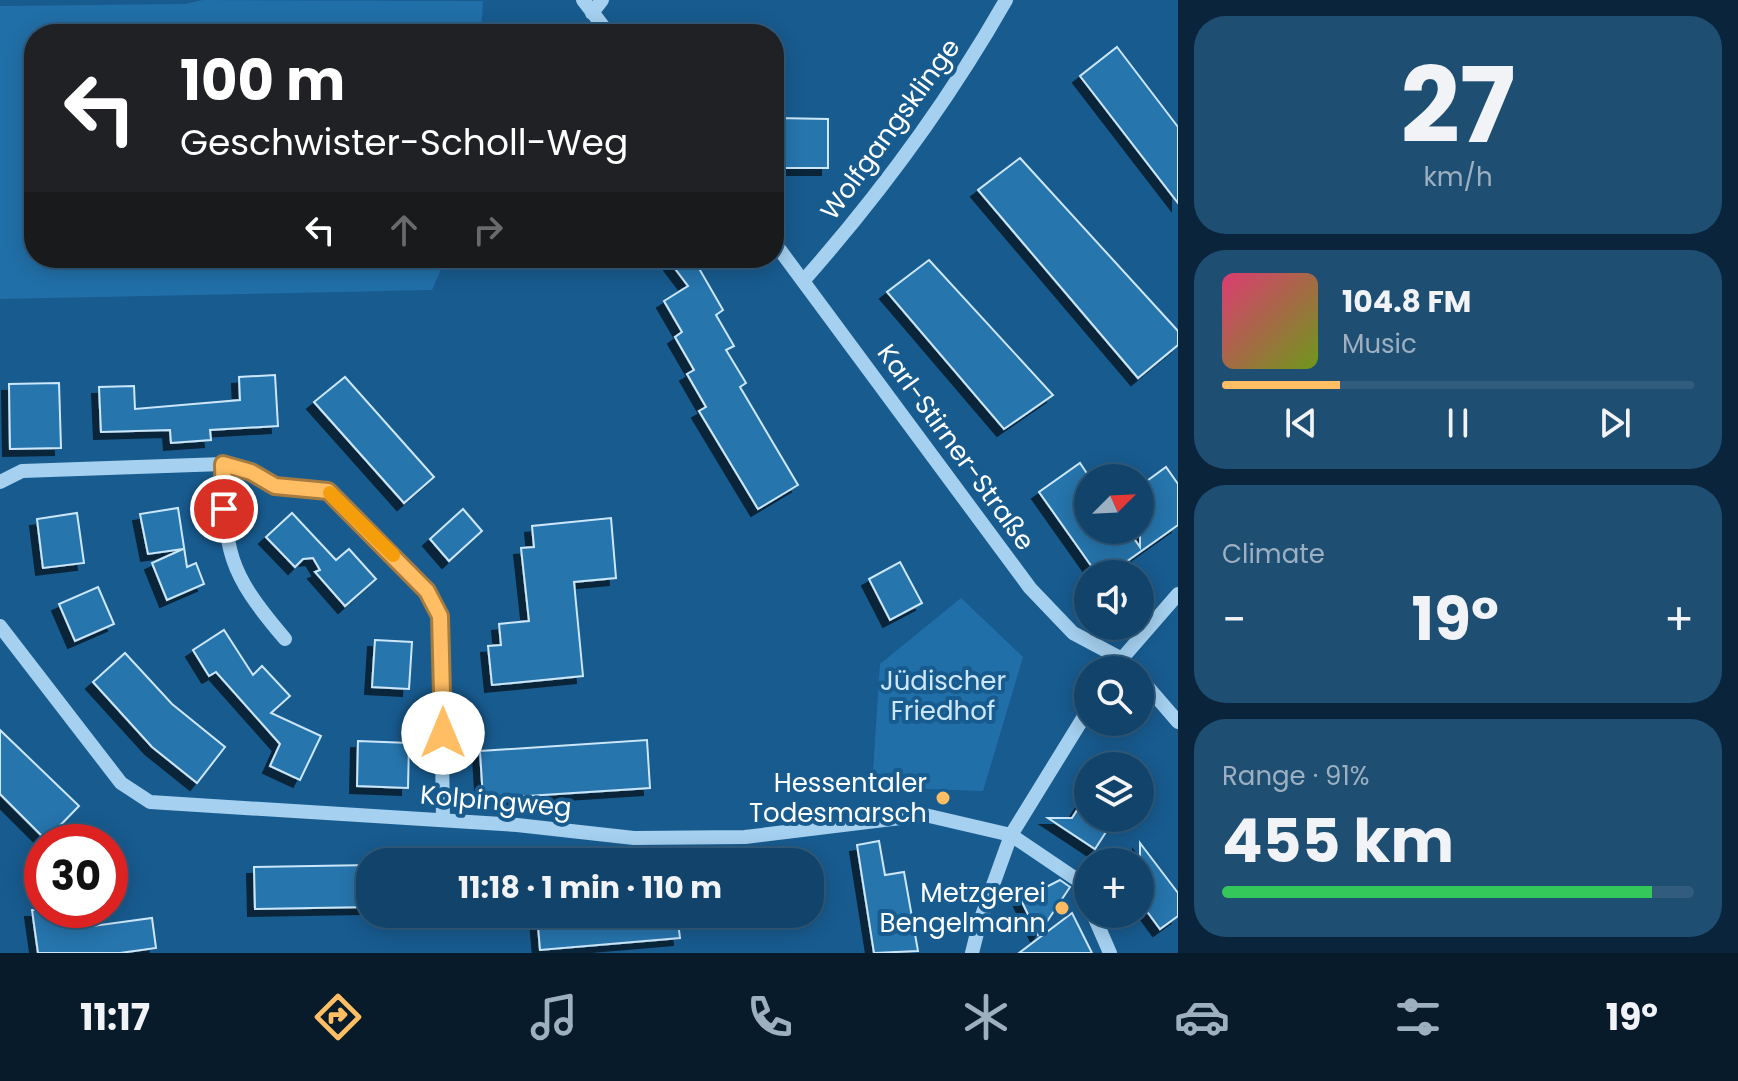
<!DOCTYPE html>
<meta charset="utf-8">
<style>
:root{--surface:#12446b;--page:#1f4e73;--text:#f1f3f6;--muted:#9cb0c1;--line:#315c7e;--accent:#ffbe63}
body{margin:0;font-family:Poppins,sans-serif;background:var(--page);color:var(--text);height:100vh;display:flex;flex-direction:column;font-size:30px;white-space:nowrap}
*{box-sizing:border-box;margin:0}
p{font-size:26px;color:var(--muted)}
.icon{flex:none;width:44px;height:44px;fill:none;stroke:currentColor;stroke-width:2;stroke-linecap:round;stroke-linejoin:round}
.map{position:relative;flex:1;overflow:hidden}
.sheet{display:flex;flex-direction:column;gap:16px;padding:16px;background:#0a253b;width:560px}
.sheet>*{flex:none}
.hud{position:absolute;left:24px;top:24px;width:760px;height:244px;border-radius:32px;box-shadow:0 4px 20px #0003,0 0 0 2px var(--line);background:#202124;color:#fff;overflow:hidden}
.needle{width:52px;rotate:66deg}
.tools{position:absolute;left:1074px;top:464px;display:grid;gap:16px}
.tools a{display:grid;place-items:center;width:80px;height:80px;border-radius:50%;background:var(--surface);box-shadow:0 4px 20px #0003,0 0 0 2px var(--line);font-size:40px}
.speed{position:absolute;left:24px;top:824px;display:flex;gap:16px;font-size:40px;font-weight:700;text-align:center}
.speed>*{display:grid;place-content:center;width:104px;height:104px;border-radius:50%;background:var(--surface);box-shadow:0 4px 20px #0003,0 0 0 2px var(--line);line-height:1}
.speed .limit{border:12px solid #d22;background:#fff;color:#111}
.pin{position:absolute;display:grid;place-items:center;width:68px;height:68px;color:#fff;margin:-34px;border:4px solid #fff;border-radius:50%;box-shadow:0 2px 8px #0007}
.me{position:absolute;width:88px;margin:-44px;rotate:0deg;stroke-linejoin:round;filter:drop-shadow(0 0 6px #0008)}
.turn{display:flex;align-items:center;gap:28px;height:168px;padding:0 24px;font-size:36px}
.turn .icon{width:104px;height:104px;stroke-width:2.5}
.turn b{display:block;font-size:56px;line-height:68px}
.lanes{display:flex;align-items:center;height:76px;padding:0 24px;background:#0003;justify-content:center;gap:40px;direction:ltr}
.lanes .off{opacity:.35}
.big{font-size:60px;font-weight:700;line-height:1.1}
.sheet .card{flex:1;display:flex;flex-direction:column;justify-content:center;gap:12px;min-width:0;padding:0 28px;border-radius:32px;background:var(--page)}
.sheet .dial{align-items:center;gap:0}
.dial b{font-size:104px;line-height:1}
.song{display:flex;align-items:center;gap:24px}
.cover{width:96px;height:96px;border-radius:12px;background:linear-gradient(135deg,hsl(340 70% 55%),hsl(80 70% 35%))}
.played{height:8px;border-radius:4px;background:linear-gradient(90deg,var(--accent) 25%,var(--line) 25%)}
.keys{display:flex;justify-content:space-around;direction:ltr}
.heat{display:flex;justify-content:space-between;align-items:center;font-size:44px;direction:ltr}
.charge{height:12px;border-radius:6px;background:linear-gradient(90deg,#34c759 91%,var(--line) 0)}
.trip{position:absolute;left:356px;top:848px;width:468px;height:80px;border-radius:32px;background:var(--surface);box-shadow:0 4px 20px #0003,0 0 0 2px var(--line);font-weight:700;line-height:80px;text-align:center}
.dock{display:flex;height:128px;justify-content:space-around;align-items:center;background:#071b2b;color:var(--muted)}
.dock .icon{width:56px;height:56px}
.dock .selected{color:var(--accent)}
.dock b{font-size:36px;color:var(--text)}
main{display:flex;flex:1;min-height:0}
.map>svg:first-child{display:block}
.green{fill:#216fa8}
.building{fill:#2774ad;stroke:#cce7fb;stroke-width:2;filter:url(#shadow)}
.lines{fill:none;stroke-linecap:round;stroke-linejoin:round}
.minor{stroke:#a5d0ef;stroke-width:14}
.route-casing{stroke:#a67c40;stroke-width:20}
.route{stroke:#ffbe63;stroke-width:14}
.slow{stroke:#f59e0b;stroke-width:14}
.poi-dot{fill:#ffbe63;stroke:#185b8f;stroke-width:3}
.labels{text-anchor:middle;stroke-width:8;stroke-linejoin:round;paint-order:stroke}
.street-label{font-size:26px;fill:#fff;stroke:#185b8f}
.park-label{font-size:26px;fill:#cce7fb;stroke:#185b8f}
.poi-label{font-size:26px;fill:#fff;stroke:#185b8f;text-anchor:end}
</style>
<main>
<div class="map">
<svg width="1178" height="953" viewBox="0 0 1178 953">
<defs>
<filter id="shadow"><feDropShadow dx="-7" dy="7" stdDeviation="0" flood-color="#0009"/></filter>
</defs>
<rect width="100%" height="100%" fill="#185b8f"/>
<g class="green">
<path d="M203 0 483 1 481 34H34V258H446L432 290 0 299V6L185 4Z"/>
<path d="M961 598 1023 657 983 791 872 787 880 664Z"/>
</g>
<g class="building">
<path d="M1117 47 1178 127V203L1080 76Z"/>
<path d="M776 118 828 119V168H776Z"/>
<path d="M1020 158 1178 331V345L1138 378 978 190Z"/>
<path d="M667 258H693L723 310 716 315 734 346 726 350 746 383 740 387 798 485 758 509 699 411 706 407 687 374 694 370 675 337 682 332 664 301 688 286Z"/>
<path d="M929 260 1053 395 1004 429 887 292Z"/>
<path d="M275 375 278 426 210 430 211 440 171 443 170 430 101 432 99 387 134 386 135 409 240 400 239 377Z"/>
<path d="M345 377 434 477 404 503 314 402Z"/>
<path d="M59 383 61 448 10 449 9 384Z"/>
<path d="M1080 463 1088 475V530H1128L1140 547V486L1166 467 1178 484V525L1109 574H1097L1039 492Z"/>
<path d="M178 508 187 567 196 563 204 584 167 600 152 563 183 549 148 554 140 514Z"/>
<path d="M463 509 482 531 449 561 430 539Z"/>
<path d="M77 513 84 563 43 568 37 519Z"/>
<path d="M292 513 336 560 349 549 376 579 345 606 315 572 320 570 313 558 303 559 295 567 266 537Z"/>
<path d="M611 518 616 578 574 582 583 676 492 685 488 646 501 645 499 624 529 621 521 548 534 547 532 526Z"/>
<path d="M900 562 922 603 890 620 869 579Z"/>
<path d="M98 587 114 624 75 641 59 604Z"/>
<path d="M224 630 253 675 262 666 290 696 271 713 321 736 300 780 270 766 280 744 216 672 209 676 193 650Z"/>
<path d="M375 640 412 642 409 689 372 687Z"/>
<path d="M125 653 172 704 225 747 197 783 152 747 93 682Z"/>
<path d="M0 730 79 806 46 840 0 794Z"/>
<path d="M647 740 650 788 483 799 480 751Z"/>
<path d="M358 741 409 743 408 788 357 786Z"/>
<path d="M1088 793V818H1115L1095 849 1048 818H1072Z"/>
<path d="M879 841 885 875 904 872 918 951 874 953 857 845Z"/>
<path d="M1140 843 1178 893V916L1160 929 1140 902Z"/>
<path d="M370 865V907L255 909 254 867Z"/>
<path d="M1060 880 1070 887 1038 935 1021 900Z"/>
<path d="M32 910H83L86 927 152 918 156 948 120 953H38Z"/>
<path d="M1072 913 1092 953H1019Z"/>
<path d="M537 914H677L680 938 540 950Z"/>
</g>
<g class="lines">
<g class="minor">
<path d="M583 0 609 34"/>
<path d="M592 13 602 0"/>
<path d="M774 242 1030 588 1073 633 1120 658 1132 670"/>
<path d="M804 280C880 194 949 100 1006 0"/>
<path d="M223 464C225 553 227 571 285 639"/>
<path d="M0 482 22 471 223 464 251 472 275 486 328 491 427 591 440 616 443 820"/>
<path d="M0 626 121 783 150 802 517 825 634 838 745 837 925 815 1011 835 1079 881 1088 902"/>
<path d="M1112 670 1178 594"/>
<path d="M1140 678 1178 722"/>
<path d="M1093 914 1110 953"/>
<path d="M972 953 980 921 1011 835 1088 710"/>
</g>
</g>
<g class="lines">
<g class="route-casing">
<path id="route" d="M224 509 223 464 251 472 275 486 328 491 427 591 440 616 443 733"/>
</g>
<use href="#route" class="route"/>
<path class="slow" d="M330 493 393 555"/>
</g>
<g class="poi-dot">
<circle cx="943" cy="798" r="8"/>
<circle cx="1062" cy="908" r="8"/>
</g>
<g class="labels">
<g class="street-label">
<text transform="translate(890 129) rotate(-54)" y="9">Wolfgangsklinge</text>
<text transform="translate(956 447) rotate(54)" y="9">Karl-Stirner-Straße</text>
<text transform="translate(496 801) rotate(5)" y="9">Kolpingweg</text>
</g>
<g class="park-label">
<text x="943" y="690">Jüdischer<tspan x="943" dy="30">Friedhof</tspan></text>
</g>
<g class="poi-label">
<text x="927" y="792">Hessentaler<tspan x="927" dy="30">Todesmarsch</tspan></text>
<text x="1046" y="902">Metzgerei<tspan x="1046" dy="30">Bengelmann</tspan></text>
</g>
</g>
</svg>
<div class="tools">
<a><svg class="needle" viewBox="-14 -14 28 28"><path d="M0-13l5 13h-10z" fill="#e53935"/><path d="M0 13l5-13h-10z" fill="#9cb0c1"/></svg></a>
<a><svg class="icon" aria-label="sound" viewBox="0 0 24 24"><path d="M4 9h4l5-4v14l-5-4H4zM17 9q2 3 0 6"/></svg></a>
<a><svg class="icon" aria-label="search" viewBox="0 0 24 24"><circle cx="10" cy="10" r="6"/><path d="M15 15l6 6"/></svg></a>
<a><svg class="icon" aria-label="layers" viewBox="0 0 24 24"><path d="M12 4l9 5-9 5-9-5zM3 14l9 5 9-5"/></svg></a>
<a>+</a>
</div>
<div class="speed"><div class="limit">30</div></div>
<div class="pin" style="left:224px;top:509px;background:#d93025"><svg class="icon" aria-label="arrive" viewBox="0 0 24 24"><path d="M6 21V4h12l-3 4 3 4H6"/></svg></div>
<svg class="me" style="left:443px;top:733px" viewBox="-20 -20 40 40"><circle r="19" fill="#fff"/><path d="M0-13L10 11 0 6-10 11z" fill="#ffbe63"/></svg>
<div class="trip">11:18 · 1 min · 110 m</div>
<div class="hud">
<div class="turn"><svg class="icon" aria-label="left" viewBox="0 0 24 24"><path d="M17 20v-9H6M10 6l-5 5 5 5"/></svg><div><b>100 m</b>Geschwister-Scholl-Weg</div></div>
<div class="lanes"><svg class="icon" aria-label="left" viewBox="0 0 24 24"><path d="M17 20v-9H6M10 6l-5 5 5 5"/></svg><svg class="icon off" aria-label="ahead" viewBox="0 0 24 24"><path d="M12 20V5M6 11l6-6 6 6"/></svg><svg class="icon off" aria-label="right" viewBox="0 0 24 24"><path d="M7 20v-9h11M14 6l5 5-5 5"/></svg></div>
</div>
</div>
<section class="sheet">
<div class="card dial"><b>27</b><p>km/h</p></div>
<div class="card">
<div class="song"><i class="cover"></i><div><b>104.8 FM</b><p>Music</p></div></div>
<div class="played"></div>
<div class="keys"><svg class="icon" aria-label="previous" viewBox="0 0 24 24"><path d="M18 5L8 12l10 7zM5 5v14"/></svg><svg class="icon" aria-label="pause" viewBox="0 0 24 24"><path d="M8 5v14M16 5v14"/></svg><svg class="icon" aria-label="next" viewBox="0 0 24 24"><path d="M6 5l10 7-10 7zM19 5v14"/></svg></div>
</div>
<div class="card"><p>Climate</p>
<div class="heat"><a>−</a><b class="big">19°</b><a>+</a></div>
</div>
<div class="card"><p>Range · 91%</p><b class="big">455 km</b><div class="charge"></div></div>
</section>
</main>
<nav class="dock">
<b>11:17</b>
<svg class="icon selected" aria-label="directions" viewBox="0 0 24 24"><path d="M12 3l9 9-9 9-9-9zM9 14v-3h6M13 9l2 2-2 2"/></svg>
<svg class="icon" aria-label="music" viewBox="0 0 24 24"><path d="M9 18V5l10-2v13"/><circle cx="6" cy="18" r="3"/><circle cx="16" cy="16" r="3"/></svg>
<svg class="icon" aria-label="phone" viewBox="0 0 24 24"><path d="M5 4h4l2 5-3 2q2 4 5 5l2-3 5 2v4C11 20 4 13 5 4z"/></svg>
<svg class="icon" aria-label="climate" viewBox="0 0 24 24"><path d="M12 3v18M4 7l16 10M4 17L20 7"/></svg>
<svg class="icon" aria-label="car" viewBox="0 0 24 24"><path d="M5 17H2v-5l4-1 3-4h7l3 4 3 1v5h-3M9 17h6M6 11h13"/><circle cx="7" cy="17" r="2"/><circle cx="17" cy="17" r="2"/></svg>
<svg class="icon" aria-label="filters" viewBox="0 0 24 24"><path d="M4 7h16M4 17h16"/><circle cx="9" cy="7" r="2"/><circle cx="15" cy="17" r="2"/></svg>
<b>19°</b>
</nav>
